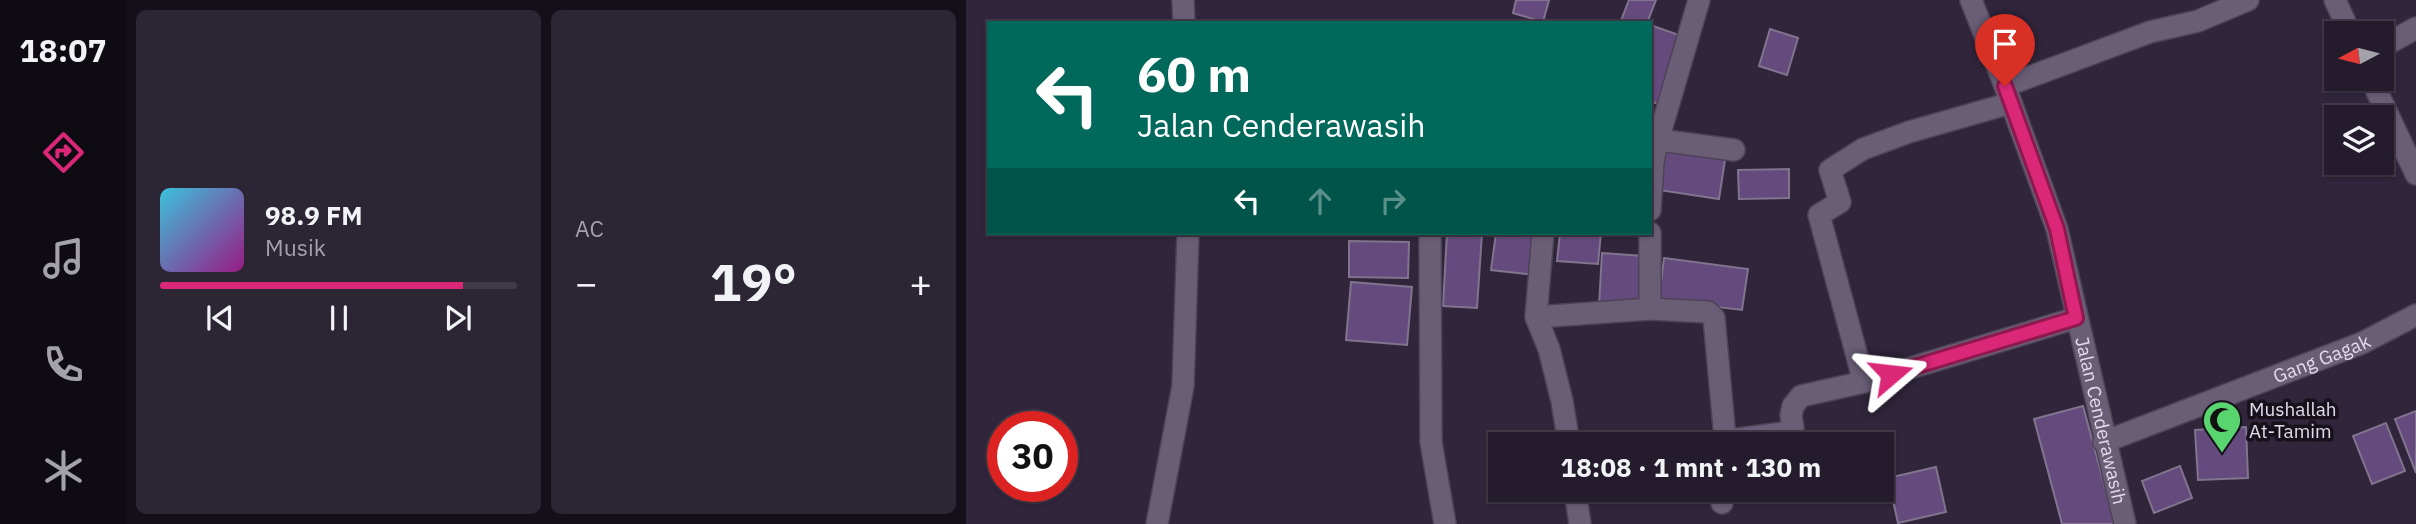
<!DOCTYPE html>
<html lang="id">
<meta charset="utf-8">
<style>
:root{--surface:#241c2c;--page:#2c2534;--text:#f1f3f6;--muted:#a3a1a9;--line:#413a48;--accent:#db2777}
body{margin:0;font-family:"IBM Plex Sans",sans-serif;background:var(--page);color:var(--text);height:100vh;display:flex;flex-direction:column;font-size:26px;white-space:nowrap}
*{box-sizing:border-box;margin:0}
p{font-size:23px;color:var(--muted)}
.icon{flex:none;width:38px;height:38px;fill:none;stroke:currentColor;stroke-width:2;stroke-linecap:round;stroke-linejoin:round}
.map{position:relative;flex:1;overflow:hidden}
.panel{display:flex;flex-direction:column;gap:10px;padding:10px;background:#140f18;width:840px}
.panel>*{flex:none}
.guide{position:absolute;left:21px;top:21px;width:665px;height:214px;border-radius:0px;box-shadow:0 2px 5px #0004,0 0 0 2px var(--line);background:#00695c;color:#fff;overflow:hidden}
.needle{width:46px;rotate:263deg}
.fabs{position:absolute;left:1358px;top:21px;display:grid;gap:14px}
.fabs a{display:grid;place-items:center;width:70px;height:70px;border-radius:0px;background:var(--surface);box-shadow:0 2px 5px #0004,0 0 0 2px var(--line);font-size:35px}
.speed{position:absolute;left:21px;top:411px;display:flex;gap:14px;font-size:35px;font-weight:700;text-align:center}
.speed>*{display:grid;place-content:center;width:91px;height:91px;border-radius:50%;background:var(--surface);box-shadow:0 2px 5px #0004,0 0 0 2px var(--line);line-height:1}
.speed .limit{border:10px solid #d22;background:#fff;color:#111}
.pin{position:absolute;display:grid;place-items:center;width:60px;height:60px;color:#fff;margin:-72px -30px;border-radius:50% 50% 50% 0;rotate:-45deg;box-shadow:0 0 7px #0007}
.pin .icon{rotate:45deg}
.me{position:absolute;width:77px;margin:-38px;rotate:73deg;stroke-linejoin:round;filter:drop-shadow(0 0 5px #0008)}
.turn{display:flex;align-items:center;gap:24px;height:147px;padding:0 35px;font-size:32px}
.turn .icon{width:91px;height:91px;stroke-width:2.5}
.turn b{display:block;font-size:49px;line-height:60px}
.lanes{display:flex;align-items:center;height:66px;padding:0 35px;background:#0003;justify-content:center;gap:35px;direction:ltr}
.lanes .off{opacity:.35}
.big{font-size:52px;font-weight:700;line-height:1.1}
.panel .widget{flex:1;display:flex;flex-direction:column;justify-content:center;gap:10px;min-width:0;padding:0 24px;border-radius:10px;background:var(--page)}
.song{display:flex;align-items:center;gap:21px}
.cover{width:84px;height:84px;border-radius:10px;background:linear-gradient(135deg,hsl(190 70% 55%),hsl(310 70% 35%))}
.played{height:7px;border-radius:4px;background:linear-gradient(90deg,var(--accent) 85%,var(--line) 85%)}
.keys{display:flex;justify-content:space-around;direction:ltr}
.heat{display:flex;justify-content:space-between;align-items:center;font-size:38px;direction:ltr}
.panel .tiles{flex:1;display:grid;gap:10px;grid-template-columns:repeat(2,1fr)}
.trip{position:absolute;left:522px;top:432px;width:406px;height:70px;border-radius:0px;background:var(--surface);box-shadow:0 2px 5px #0004,0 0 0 2px var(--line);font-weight:700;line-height:70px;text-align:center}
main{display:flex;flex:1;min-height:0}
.tab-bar{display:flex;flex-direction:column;width:126px;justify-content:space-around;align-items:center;background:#0e0b12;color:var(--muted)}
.tab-bar .icon{width:49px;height:49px}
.tab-bar .selected{color:var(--accent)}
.tab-bar b{font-size:32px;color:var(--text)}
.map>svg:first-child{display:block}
.building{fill:#654b7d;stroke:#81748e;stroke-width:2}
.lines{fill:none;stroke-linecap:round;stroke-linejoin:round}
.minor-casing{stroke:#4d4356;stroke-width:24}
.minor{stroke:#6a5e77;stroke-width:21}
.route-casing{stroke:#8e194d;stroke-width:18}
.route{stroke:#db2777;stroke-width:12}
.labels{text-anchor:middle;stroke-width:7;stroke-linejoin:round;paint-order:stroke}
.street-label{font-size:19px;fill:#e2dbe9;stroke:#16111b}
.poi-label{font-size:19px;fill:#e2dbe9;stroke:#16111b;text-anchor:start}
</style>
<main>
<nav class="tab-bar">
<b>18:07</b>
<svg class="icon selected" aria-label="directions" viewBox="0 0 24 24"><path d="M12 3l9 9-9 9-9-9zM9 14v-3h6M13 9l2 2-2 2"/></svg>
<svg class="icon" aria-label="music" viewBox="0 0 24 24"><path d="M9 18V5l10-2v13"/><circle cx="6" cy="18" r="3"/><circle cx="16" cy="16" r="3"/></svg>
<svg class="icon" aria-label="phone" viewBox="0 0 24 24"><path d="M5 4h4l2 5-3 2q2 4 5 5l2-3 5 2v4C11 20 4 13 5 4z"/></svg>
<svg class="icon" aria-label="climate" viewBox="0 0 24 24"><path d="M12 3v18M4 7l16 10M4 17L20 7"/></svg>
</nav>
<section class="panel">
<div class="tiles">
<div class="widget">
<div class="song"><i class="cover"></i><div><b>98.9 FM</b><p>Musik</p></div></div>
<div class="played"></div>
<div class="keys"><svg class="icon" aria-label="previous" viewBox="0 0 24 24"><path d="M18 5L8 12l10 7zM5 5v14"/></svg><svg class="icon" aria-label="pause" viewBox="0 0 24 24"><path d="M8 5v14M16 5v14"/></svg><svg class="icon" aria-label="next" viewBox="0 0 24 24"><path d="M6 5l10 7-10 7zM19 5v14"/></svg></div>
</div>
<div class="widget"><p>AC</p>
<div class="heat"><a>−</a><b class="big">19°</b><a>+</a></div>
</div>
</div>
</section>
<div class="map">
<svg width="1450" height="524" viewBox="0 0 1450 524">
<rect width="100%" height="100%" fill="#30253b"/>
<g class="building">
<path d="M550 0H583L577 22 547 13Z"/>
<path d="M663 0H690L681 23H654Z"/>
<path d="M687 26 716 36 692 104 684 101V35Z"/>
<path d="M804 29 832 38 821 75 793 66Z"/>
<path d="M700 144 760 153 753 199 693 190Z"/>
<path d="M823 169V198L773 199 772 170Z"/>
<path d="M481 233H516L511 308 477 306Z"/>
<path d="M530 233H573L568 275 525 270Z"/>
<path d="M594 233H635L632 264 591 261Z"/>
<path d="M383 241 443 242 442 278 383 277Z"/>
<path d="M636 253 678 256 675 308 633 306Z"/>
<path d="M698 258 782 269 776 310 693 300Z"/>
<path d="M385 282 446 287 441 345 380 340Z"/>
<path d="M1117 406 1149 524H1096L1068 419Z"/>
<path d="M1450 411V473L1429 419Z"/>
<path d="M1420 423 1439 471 1406 484 1387 436Z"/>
<path d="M1280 427 1282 478 1232 480 1229 430Z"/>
<path d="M1214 466 1226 498 1188 513 1176 481Z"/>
<path d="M970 467 980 512 932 523 922 478Z"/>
</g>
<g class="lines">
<g class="minor-casing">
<g id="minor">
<path d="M217 0 218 23"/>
<path id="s1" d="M1005 0 1039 86 1091 229 1159 524"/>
<path d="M1369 0 1384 33"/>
<path d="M1416 47 1450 28"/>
<path d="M1405 79 1450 174"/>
<path d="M1039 86 1184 32 1232 21 1282 0"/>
<path d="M693 140 768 150"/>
<path d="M684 210 687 163 690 147 733 0"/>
<path d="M464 233 465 442 479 524"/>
<path d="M577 233 570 317 583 349 596 401 603 444"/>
<path d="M684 233V309"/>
<path d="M570 317 684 309 742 312 748 318 759 438 765 440 824 432 827 428 825 415 827 406 835 396 898 382 1110 318"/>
<path d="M898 382 853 215 874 202 864 170 897 149 943 132 1045 103"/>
<path id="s2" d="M1138 442 1396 343 1450 315"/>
<path d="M609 490 614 524"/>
<path d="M755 490 756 503"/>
<path d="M191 524 217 386 222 233"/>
</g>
</g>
<use href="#minor" class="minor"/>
</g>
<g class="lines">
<g class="route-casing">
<path id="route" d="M925 374 1110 318 1091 229 1039 86"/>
</g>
<use href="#route" class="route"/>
</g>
<defs>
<g id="mosque-pin" transform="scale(2.0125)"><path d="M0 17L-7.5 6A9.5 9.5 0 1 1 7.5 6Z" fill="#59d56f" stroke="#16111b"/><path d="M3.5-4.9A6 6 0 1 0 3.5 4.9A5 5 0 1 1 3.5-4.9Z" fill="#111"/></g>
</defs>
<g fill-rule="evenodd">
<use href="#mosque-pin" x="1256" y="420"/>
</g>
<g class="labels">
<g class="street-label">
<text dy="7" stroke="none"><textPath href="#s2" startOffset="233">Gang Gagak</textPath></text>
<text dy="7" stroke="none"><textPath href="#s1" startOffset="441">Jalan Cenderawasih</textPath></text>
</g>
<g class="poi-label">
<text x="1283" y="416">Mushallah<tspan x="1283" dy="22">At-Tamim</tspan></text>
</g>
</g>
</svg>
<div class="fabs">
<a><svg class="needle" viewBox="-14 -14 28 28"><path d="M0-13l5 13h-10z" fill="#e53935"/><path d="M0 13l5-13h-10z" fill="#a3a1a9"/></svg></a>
<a><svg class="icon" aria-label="layers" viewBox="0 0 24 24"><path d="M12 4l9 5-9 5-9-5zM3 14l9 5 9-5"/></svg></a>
</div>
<div class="speed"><div class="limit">30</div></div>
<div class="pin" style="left:1039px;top:86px;background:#d93025"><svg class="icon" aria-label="arrive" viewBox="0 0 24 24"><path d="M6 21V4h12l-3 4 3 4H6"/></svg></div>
<svg class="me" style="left:925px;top:374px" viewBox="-20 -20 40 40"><path d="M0-17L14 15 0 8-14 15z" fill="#db2777" stroke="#fff" stroke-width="4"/></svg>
<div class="trip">18:08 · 1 mnt · 130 m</div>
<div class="guide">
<div class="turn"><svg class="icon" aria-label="left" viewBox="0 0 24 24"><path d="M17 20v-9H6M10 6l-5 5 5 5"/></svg><div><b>60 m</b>Jalan Cenderawasih</div></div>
<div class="lanes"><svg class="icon" aria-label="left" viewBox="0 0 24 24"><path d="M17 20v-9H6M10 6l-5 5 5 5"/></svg><svg class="icon off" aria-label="ahead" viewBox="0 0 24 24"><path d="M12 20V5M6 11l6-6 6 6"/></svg><svg class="icon off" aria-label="right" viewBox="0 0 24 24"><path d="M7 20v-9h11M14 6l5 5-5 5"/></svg></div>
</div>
</div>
</main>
